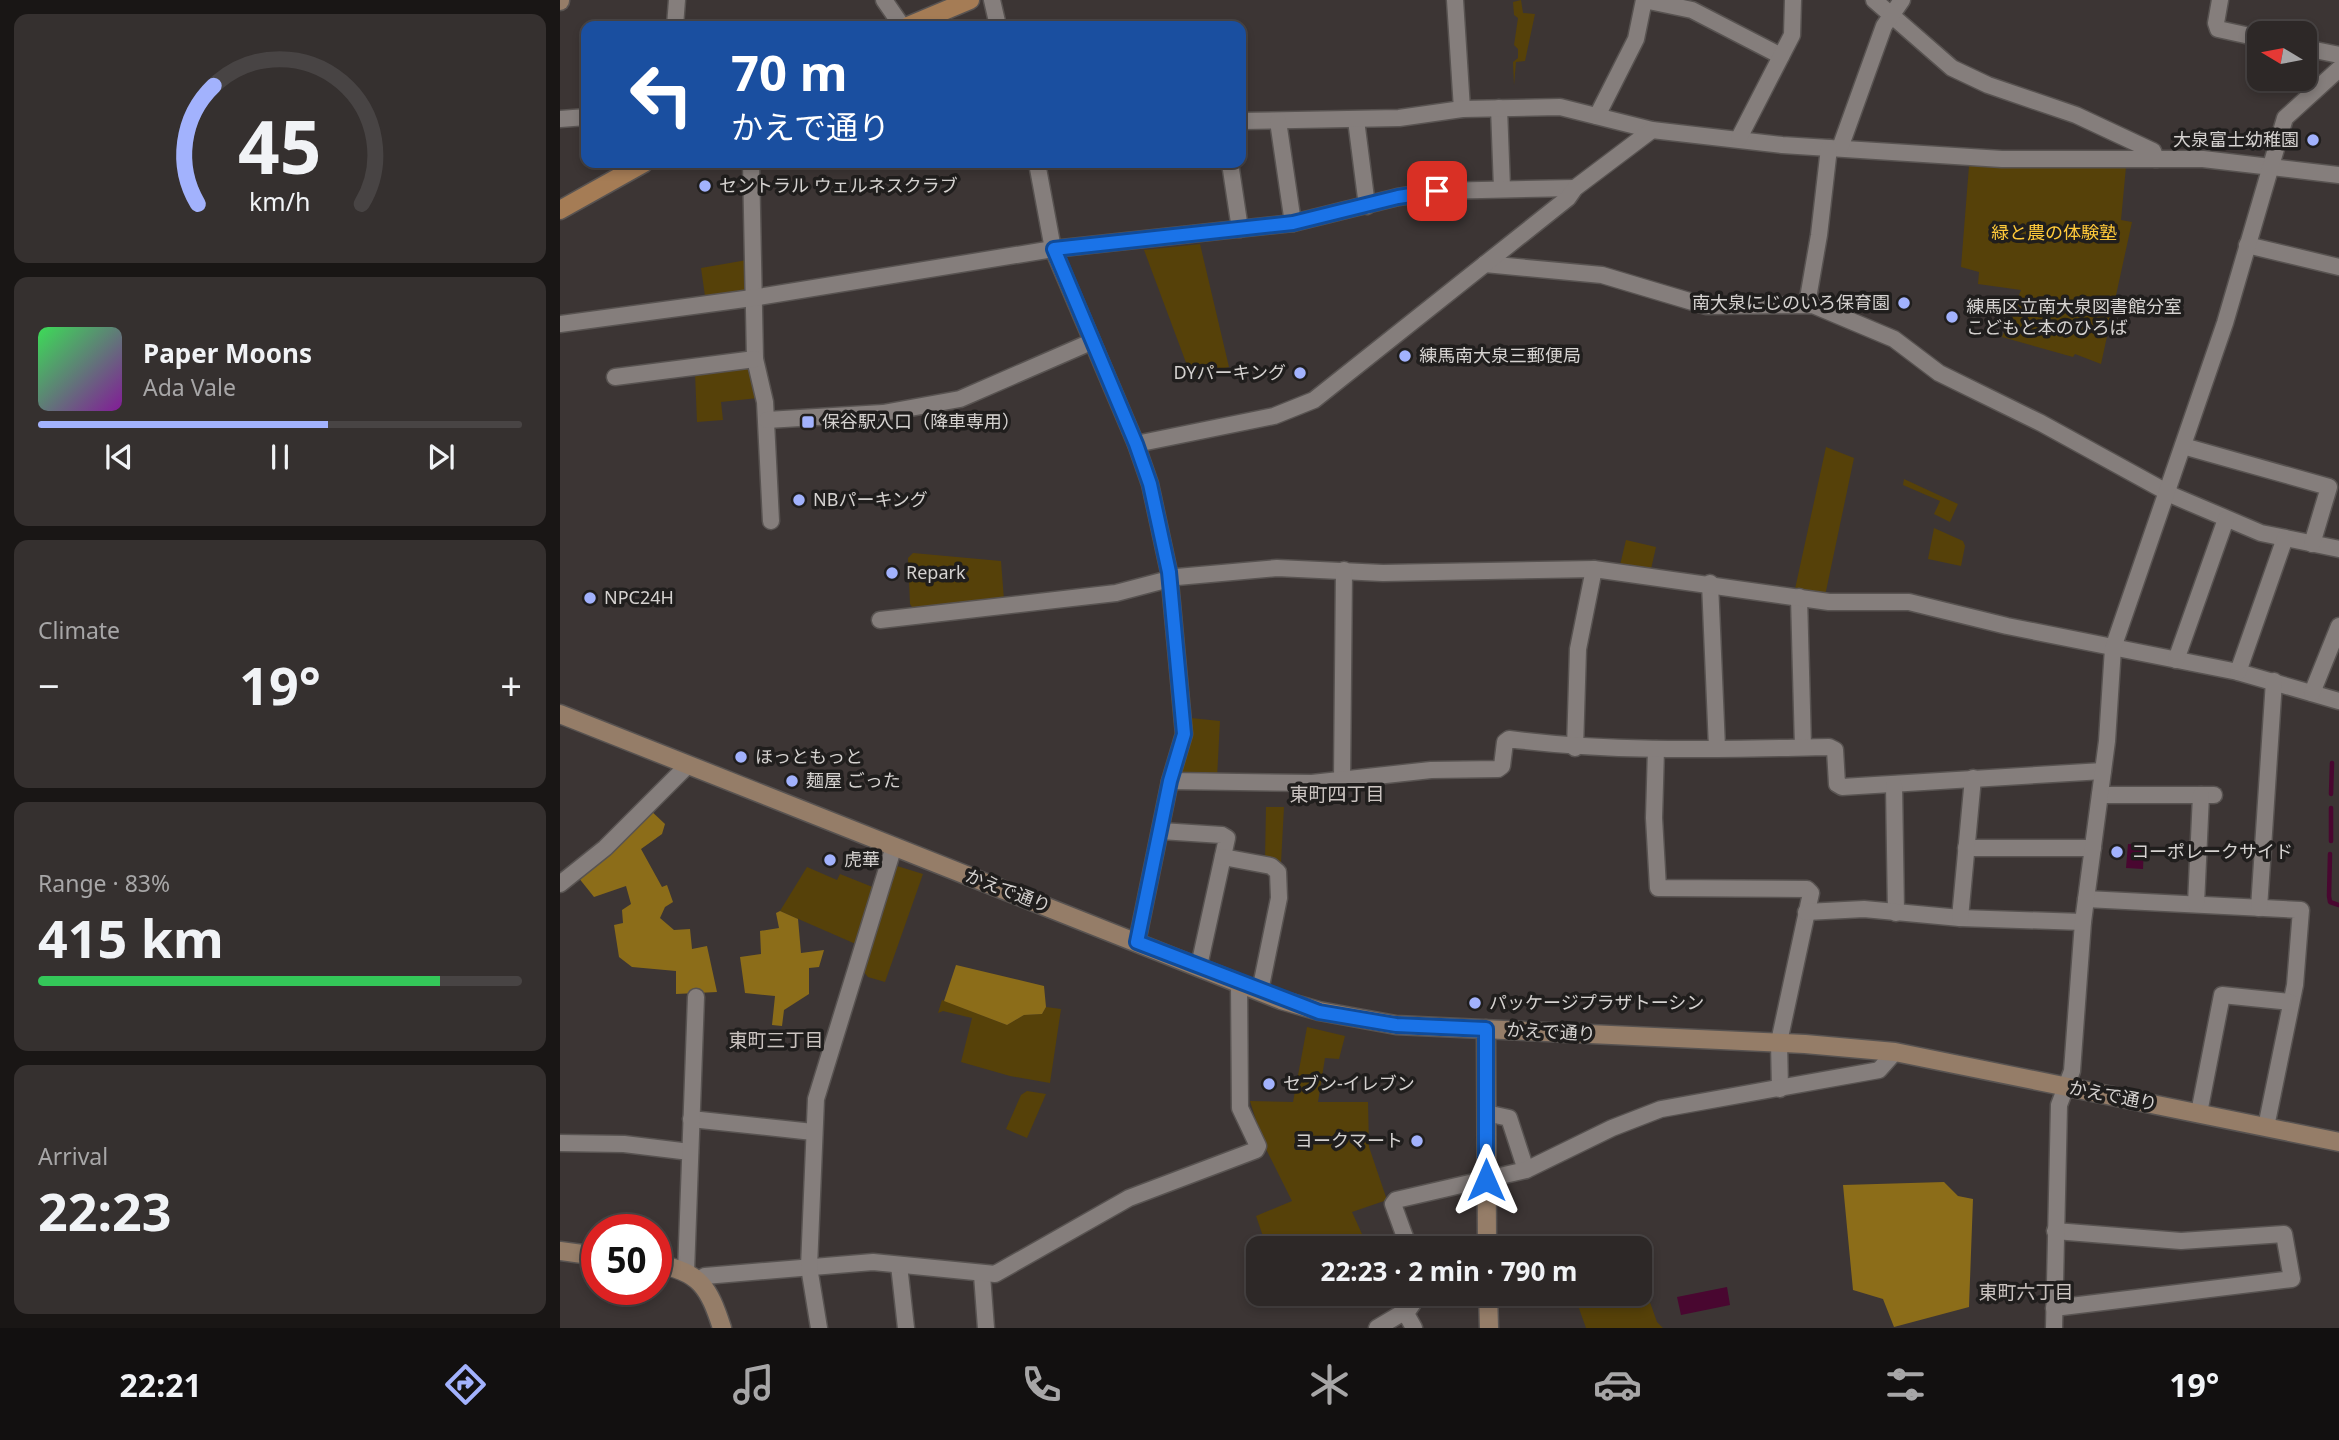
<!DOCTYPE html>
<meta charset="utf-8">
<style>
:root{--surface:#2d2827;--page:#35302f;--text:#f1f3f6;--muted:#a7a6a7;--line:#484444;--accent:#a2b2fd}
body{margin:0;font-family:"Noto Sans","Noto Sans JP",sans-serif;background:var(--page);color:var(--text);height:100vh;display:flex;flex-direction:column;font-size:26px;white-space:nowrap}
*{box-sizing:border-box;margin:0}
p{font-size:23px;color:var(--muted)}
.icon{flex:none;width:38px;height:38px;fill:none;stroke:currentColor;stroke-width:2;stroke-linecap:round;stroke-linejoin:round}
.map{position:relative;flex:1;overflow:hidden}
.drawer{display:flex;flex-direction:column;gap:14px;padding:14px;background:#191615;width:560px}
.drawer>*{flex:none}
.guide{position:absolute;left:21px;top:21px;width:665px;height:147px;border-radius:14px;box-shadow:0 4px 10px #0003,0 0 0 2px var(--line);background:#1a4fa0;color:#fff;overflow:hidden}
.needle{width:46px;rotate:280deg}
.buttons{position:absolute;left:1687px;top:21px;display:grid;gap:14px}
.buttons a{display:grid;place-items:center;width:70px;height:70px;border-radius:14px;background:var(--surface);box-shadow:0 4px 10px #0003,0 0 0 2px var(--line);font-size:35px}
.speed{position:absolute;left:21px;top:1214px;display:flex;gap:14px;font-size:35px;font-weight:700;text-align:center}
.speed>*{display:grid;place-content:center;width:91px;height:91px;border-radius:50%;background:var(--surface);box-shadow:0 4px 10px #0003,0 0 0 2px var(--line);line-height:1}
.speed .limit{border:10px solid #d22;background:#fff;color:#111}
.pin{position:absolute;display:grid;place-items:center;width:60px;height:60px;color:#fff;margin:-30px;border-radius:14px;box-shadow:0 4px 10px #0006}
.me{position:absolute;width:77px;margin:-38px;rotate:0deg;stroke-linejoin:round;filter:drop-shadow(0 0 5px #0008)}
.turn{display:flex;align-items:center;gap:24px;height:147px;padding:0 35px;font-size:32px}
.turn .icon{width:91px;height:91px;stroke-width:2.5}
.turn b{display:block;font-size:49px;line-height:60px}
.big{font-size:52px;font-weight:700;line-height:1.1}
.drawer .card{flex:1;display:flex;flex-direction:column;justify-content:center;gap:10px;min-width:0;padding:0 24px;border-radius:14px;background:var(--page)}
.drawer .dial{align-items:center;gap:0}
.dial svg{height:182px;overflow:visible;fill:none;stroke:var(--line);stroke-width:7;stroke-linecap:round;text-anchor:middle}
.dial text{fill:var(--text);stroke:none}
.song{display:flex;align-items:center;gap:21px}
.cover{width:84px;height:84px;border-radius:10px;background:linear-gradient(135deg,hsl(130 70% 55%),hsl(290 70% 35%))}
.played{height:7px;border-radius:4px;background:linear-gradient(90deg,var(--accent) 60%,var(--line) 60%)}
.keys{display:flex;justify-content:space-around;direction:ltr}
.heat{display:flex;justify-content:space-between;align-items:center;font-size:38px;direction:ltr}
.charge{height:10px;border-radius:5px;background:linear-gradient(90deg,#34c759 83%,var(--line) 0)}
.trip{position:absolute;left:686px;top:1236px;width:406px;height:70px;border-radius:14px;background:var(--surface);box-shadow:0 4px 10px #0003,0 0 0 2px var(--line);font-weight:700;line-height:70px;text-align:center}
.dock{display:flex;height:112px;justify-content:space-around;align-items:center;background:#121010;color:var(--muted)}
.dock .icon{width:49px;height:49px}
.dock .on{color:var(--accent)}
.dock b{font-size:32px;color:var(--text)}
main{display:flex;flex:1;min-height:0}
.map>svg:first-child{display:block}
.green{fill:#564109}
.forest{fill:#8c6d19}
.water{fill:#490730}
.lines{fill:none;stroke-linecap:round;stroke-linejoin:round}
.stream{stroke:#490730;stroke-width:4.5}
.street-casing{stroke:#585351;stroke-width:19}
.secondary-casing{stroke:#585351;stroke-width:21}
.primary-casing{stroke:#585351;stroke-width:21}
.street{stroke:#857e7c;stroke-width:16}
.secondary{stroke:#957d68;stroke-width:18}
.primary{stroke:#a57c55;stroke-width:18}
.route-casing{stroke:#114b97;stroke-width:18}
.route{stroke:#1a73e8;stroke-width:12}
.poi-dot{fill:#a2b2fd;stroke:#201e1d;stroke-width:2.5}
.labels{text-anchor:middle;stroke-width:7;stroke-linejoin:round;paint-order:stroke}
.poi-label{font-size:18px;fill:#d5d2d0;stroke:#201e1d;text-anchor:start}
.park-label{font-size:18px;fill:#fec93a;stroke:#201e1d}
.street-label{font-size:18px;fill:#d5d2d0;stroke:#201e1d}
.neighbourhood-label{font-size:19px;fill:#cbc4c1;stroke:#201e1d}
</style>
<main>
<section class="drawer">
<div class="card dial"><svg viewBox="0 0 100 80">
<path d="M14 69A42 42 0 1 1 86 69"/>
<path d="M14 69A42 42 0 0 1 21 17" stroke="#a2b2fd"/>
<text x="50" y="56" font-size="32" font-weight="700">45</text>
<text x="50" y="72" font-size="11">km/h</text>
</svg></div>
<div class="card">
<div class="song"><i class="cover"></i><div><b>Paper Moons</b><p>Ada Vale</p></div></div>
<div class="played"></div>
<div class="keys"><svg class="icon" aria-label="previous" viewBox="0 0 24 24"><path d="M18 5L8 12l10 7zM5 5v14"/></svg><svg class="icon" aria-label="pause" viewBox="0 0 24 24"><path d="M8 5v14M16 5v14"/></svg><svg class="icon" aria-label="next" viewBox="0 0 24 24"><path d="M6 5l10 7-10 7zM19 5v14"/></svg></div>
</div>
<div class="card"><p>Climate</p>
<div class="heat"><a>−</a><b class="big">19°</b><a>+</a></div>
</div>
<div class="card"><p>Range · 83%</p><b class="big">415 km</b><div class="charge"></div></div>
<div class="card"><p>Arrival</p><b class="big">22:23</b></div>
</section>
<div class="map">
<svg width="1779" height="1328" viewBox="0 0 1779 1328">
<rect width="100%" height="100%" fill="#3c3534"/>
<g class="green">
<path d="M961 0 963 13 975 14 965 61 956 62 954 85 953 62 958 58V49L954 45 958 18 954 15 953 2Z"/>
<path d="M1409 166 1566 167 1561 220 1572 222 1541 364 1515 354 1513 357 1442 337 1461 290 1418 284 1419 272 1401 267Z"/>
<path d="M640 244 669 367 631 376 584 250Z"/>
<path d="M187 260 186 287 183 291 145 296 141 268Z"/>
<path d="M188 366 198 398 161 402 163 420 137 422 135 373Z"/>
<path d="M1266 447 1294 458 1265 596 1235 589Z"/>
<path d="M1344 479 1398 504 1390 522 1374 514 1380 501 1343 485Z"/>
<path d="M1374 528 1403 541 1405 546 1401 566 1368 559Z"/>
<path d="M1066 540 1096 547 1091 569 1060 565Z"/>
<path d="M353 553 441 561 444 600 354 610 350 604 348 558Z"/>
<path d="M631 718 660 721 657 778 618 777 630 734Z"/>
<path d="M706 807H724L721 863 705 860Z"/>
<path d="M337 866 363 874 325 982 308 977 303 971Z"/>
<path d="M247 867 277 880 280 874 315 888 298 945 220 911Z"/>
<path d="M382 1000 447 1025 464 1015 482 1014 486 1007 501 1009 490 1083 450 1076 401 1062 412 1018 383 1011 378 1013Z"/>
<path d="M747 1027 785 1036 779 1059 765 1058 758 1102H808L809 1147 827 1200 792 1212 802 1234 772 1248H707L696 1216 732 1201 703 1143 690 1101 733 1102Z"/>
<path d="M467 1091 486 1094 467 1138 446 1129 461 1095Z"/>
<path d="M1081 1277 1097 1322 1103 1328H1026L1016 1300 1035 1293H1080Z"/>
</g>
<g class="forest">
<path d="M88 808 105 824 102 834 81 849 102 887 107 885 113 902 105 907 100 918 114 930 130 929 132 949 147 946 157 992 116 994V971L72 967 59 957 54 925 63 923 62 910 71 904 66 886 34 897 18 877Z"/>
<path d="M220 911 238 919 241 953 264 950 259 967 249 968V994L224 1010 222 1026 212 1025 215 996 185 993 180 957 201 954 200 931 219 928 216 913Z"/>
<path d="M396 965 484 986 486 1007 482 1014 464 1015 447 1025 384 1001Z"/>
<path d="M1384 1182 1398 1196 1413 1199 1409 1307 1334 1327 1323 1299 1293 1290 1283 1185Z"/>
</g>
<g class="water">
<path d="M1568 844 1584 845 1583 869 1566 868Z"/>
<path d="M1167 1287 1170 1305 1121 1315 1117 1297Z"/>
</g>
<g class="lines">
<g class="stream">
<path d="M1771 794 1772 763"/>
<path d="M1771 841V808"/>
<path d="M1770 854 1769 896 1770 902 1779 905"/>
</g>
<g class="street-casing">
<g id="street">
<path d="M324 0 342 26"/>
<path d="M432 0 438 26"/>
<path d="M895 0 902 109"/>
<path d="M1314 0 1392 68 1428 85 1516 115 1593 151 1596 159"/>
<path d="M1660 0 1656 23 1658 29 1699 38"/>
<path d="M115 26 117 0"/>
<path d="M1745 48 1779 55"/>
<path d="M939 108 942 188"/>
<path d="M1037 116 1076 39 1084 0 1132 10 1221 56"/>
<path d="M0 119 26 117"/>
<path d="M796 120 807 206"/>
<path d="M681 121 839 118 902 109 1000 107 1092 130 1222 145 1442 159H1643L1779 175"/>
<path d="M718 121 733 223"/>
<path d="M1179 138 1232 35 1233 0"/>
<path d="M1280 148 1324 26 1342 0"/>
<path d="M191 163 195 359 205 402 211 521"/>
<path d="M477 163 493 249 576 444 590 484 609 572 624 734 610 781 577 942"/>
<path d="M670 163 680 229"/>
<path d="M1687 245 1779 267"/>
<path d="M925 264 1042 275 1146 306 1253 305 1334 339 1379 373 1481 423 1614 496 1701 533 1779 549"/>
<path d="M1247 304 1259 235 1269 148"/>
<path d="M0 324 192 298 493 249 733 223 838 197 877 191 1015 188"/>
<path d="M55 377 195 359"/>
<path d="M207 420 323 413 400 399 531 342"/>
<path d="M576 444 714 416 754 400 1008 198 1015 188 1092 130"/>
<path d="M1623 446 1769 487 1752 544"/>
<path d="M1150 583 1157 748"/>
<path d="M1239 597 1243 747"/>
<path d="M320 620 556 593 617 577 717 568 823 573 1034 569 1269 602H1349L1447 626 1678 672 1779 701"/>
<path d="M1616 660 1666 519"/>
<path d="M1678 672 1725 538"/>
<path d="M1752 693 1779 626"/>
<path d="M1015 748 1018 649 1034 569"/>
<path d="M1096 749 1094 818 1098 888 1247 889 1251 893 1219 1042 1220 1089"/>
<path d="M782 780 784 570"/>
<path d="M610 781 752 783 871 770 938 769 942 766 945 742 949 739C1056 753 1162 749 1269 747L1275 750 1277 784 1282 787 1543 771"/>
<path d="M1334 785 1336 913"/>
<path d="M1540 795H1654"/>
<path d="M601 831 662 835 667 838 639 966"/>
<path d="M1406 848H1533"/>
<path d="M663 857 711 866 718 872 719 898 700 991"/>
<path d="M0 884 45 848 128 765"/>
<path d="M1526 899 1741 910 1735 985 1706 1127"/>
<path d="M1636 904 1641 795"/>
<path d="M1699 908 1714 681"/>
<path d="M1246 912 1304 909 1400 918 1523 922"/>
<path d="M1400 918 1413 778"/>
<path d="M926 1113 949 1118 966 1170"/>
<path d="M1639 1113 1662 995 1730 1002"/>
<path d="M131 1119 253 1132"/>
<path d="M0 1143 64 1144 130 1152"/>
<path d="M849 1248 833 1204 836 1200 966 1170 1052 1128 1101 1109 1319 1070 1335 1052"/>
<path d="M339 1265 346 1328"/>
<path d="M126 1272 136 997"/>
<path d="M422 1275 426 1328"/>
<path d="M138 1280 145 1276 313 1262 435 1274 569 1198 696 1150 698 1146 680 1108 679 983"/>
<path d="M1494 1308 1732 1279 1724 1234 1621 1241 1495 1231"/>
<path d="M845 1312 854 1328"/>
<path d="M259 1328 249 1267 256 1099 334 846"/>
<path d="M817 1328 849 1309 860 1293"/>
<path d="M1494 1328 1499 1105 1512 1071 1523 922 1547 741 1553 648 1665 323 1725 118 1779 69"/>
</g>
</g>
<g class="secondary-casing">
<g id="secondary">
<path d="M0 1V0"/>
<path d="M0 714 721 1000 759 1011 836 1025 1245 1044 1335 1052 1779 1142"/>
<path d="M926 1029 927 1248"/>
<path d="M0 1251 37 1256"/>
<path d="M96 1264C140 1271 149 1288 162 1328"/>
<path d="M928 1293 929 1328"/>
</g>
</g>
<g class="primary-casing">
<g id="primary">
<path d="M348 26 410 0"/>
<path d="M0 210 84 163"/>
</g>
</g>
<use href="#street" class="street"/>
<use href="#secondary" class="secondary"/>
<use href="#primary" class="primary"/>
</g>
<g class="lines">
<g class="route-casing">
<path id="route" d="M877 191 838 197 733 223 494 249 576 444 590 484 609 572 624 734 610 781 577 942 759 1012 836 1025 926 1029V1180"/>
</g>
<use href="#route" class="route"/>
</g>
<g class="poi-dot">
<circle cx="1753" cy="140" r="7"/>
<circle cx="145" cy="186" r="7"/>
<circle cx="1344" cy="303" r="7"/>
<circle cx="1392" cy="317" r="7"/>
<circle cx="845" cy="356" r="7"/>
<circle cx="740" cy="373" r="7"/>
<rect x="241" y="415" width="14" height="14" rx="3.5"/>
<circle cx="239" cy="500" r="7"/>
<circle cx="332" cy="573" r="7"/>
<circle cx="30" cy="598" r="7"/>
<circle cx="181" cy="757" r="7"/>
<circle cx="232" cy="781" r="7"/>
<circle cx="1557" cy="852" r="7"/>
<circle cx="270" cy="860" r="7"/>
<circle cx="915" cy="1003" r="7"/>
<circle cx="709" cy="1084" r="7"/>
<circle cx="857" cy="1141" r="7"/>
</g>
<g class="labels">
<g class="poi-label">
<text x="1739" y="146" text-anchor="end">大泉富士幼稚園</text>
<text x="159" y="192">セントラル ウェルネスクラブ</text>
<text x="1330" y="309" text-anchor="end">南大泉にじのいろ保育園</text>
<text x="1406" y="313">練馬区立南大泉図書館分室<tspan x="1406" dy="21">こどもと本のひろば</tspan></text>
<text x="859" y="362">練馬南大泉三郵便局</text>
<text x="726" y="379" text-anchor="end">DYパーキング</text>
<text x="262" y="428">保谷駅入口（降車専用）</text>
<text x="253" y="506">NBパーキング</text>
<text x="346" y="579">Repark</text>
<text x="44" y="604">NPC24H</text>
<text x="195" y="763">ほっともっと</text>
<text x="246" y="787">麺屋 ごった</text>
<text x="1571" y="858">コーポレークサイド</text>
<text x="284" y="866">虎華</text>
<text x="929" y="1009">パッケージプラザトーシン</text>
<text x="723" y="1090">セブン-イレブン</text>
<text x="843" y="1147" text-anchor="end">ヨークマート</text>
</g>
<g class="park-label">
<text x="1494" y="239">緑と農の体験塾</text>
</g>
<g class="street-label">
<text transform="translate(448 891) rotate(21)" y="6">かえで通り</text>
<text transform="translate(991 1032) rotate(3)" y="6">かえで通り</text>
<text transform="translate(1553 1096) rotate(11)" y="6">かえで通り</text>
</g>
<g class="neighbourhood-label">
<text x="777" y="801">東町四丁目</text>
<text x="216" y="1047">東町三丁目</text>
<text x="1466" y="1299">東町六丁目</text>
</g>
</g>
</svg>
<div class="buttons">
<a><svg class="needle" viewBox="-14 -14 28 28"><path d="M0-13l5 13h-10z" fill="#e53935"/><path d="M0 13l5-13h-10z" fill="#a7a6a7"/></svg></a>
</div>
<div class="speed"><div class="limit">50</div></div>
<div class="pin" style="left:877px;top:191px;background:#d93025"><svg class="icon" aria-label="arrive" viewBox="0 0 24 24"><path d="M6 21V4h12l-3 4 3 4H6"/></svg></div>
<svg class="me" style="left:926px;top:1180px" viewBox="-20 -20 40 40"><path d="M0-17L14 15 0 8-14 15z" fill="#1a73e8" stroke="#fff" stroke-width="4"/></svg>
<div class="trip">22:23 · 2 min · 790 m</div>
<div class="guide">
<div class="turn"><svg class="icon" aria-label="left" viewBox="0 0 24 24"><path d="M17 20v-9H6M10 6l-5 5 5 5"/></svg><div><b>70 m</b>かえで通り</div></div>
</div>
</div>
</main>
<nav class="dock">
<b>22:21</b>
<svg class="icon on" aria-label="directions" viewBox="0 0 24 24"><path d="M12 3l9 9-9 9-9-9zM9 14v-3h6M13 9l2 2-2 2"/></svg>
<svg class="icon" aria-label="music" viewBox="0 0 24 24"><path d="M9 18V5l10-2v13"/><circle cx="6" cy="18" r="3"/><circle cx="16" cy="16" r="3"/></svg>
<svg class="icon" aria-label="phone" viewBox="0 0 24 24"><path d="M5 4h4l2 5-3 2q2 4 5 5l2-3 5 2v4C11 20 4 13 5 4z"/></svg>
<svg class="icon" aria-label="climate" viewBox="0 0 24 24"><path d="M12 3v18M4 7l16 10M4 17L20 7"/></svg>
<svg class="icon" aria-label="car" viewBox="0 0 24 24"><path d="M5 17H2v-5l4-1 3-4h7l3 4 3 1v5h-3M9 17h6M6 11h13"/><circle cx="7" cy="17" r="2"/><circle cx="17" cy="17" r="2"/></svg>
<svg class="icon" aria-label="filters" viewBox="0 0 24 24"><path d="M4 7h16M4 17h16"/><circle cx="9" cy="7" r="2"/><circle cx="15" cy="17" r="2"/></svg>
<b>19°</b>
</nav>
